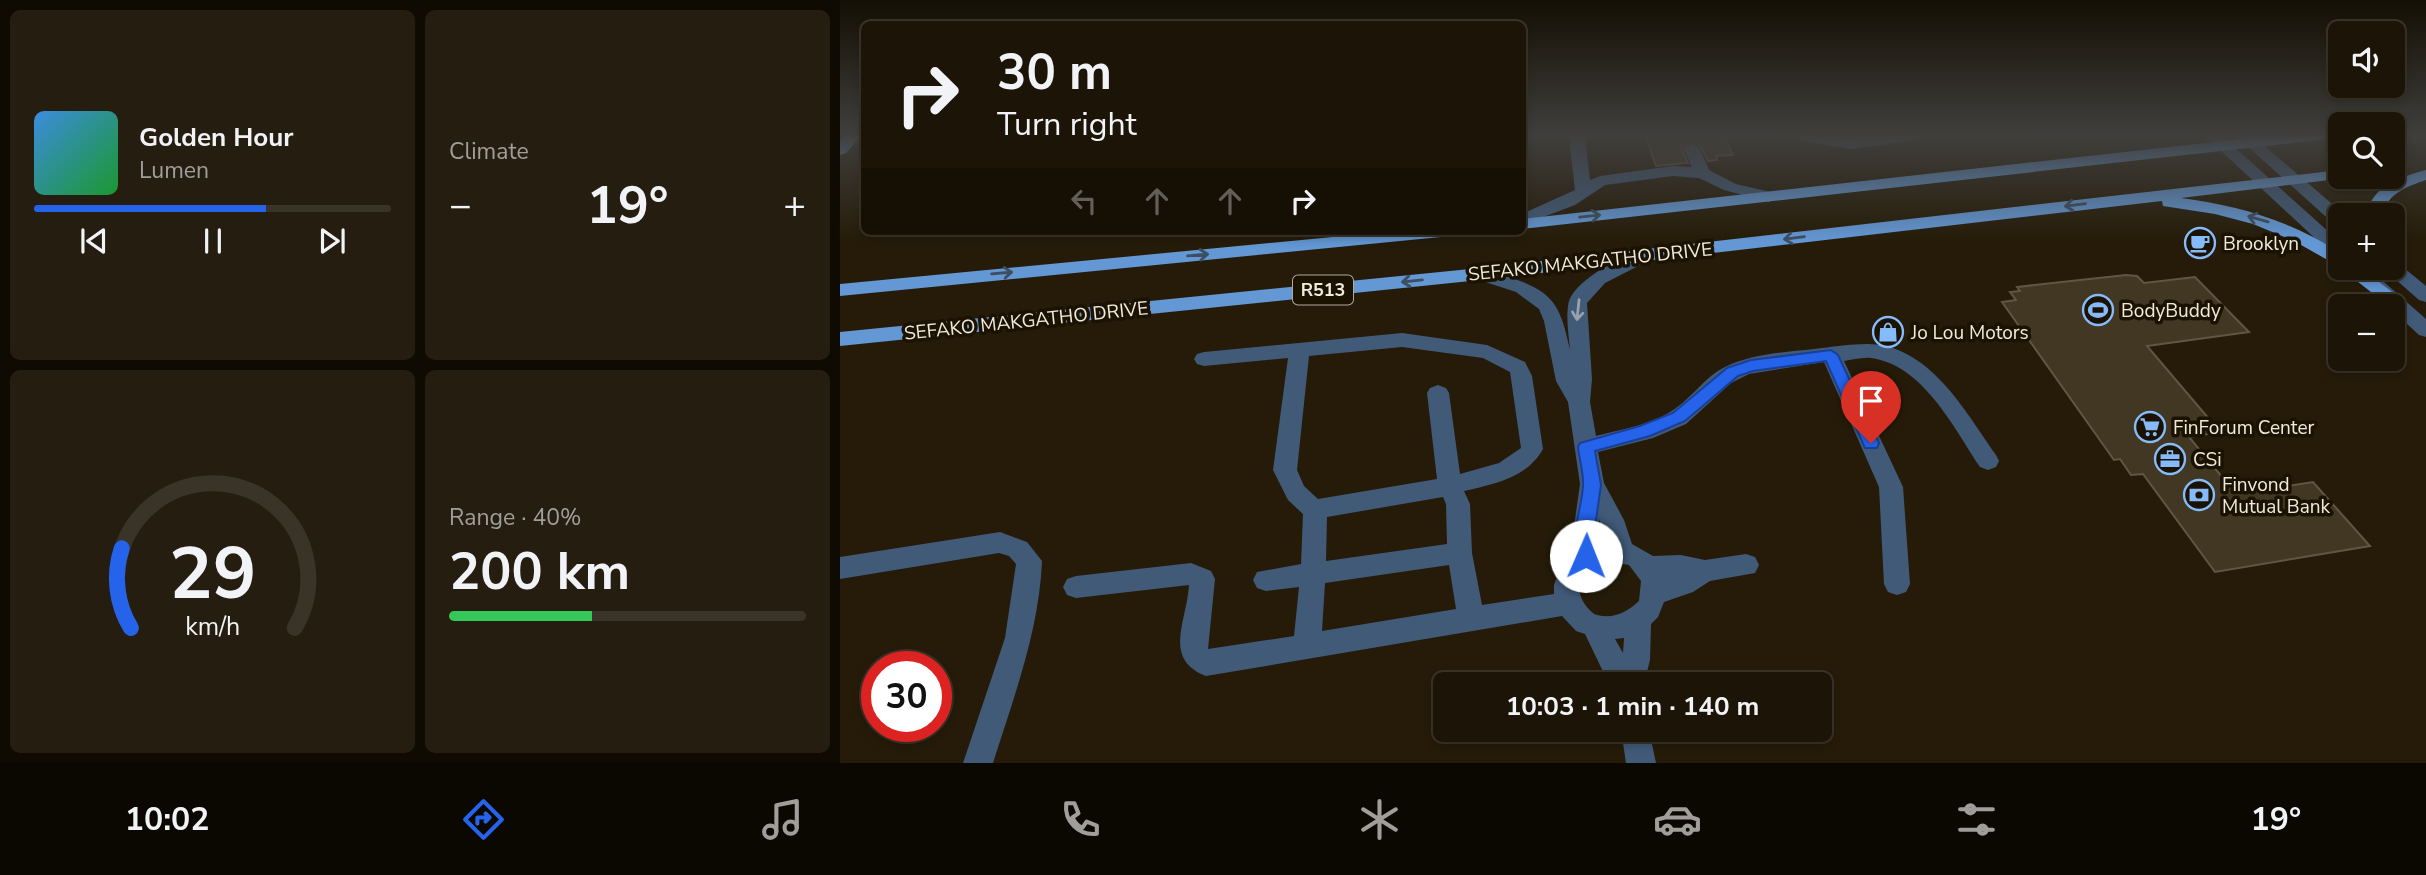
<!DOCTYPE html>
<meta charset="utf-8">
<style>
:root{--surface:#1c1406;--page:#251d10;--text:#f1f3f6;--muted:#a09e9b;--line:#3a3328;--accent:#2563eb}
body{margin:0;font-family:"Nunito Sans",sans-serif;background:var(--page);color:var(--text);height:100vh;display:flex;flex-direction:column;font-size:26px;white-space:nowrap}
*{box-sizing:border-box;margin:0}
p{font-size:23px;color:var(--muted)}
.icon{flex:none;width:38px;height:38px;fill:none;stroke:currentColor;stroke-width:2;stroke-linecap:round;stroke-linejoin:round}
.map{position:relative;flex:1;overflow:hidden}
.panel{display:flex;flex-direction:column;gap:10px;padding:10px;background:#0f0b03;width:840px}
.panel>*{flex:none}
.banner{position:absolute;left:21px;top:21px;width:665px;height:214px;border-radius:10px;box-shadow:0 4px 10px #0003,0 0 0 2px var(--line);background:#1c1406;color:var(--text);overflow:hidden}
.fabs{position:absolute;left:1488px;top:21px;display:grid;gap:14px}
.fabs a{display:grid;place-items:center;width:77px;height:77px;border-radius:10px;background:var(--surface);box-shadow:0 4px 10px #0003,0 0 0 2px var(--line);font-size:35px}
.speed{position:absolute;left:21px;top:651px;display:flex;gap:14px;font-size:35px;font-weight:700;text-align:center}
.speed>*{display:grid;place-content:center;width:91px;height:91px;border-radius:50%;background:var(--surface);box-shadow:0 4px 10px #0003,0 0 0 2px var(--line);line-height:1}
.speed .limit{border:10px solid #d22;background:#fff;color:#111}
.pin{position:absolute;display:grid;place-items:center;width:60px;height:60px;color:#fff;margin:-72px -30px;border-radius:50% 50% 50% 0;rotate:-45deg;box-shadow:0 0 7px #0007}
.pin .icon{rotate:45deg}
.me{position:absolute;width:77px;margin:-38px;rotate:1deg;stroke-linejoin:round;filter:drop-shadow(0 0 5px #0008)}
.turn{display:flex;align-items:center;gap:24px;height:147px;padding:0 21px;font-size:32px}
.turn .icon{width:91px;height:91px;stroke-width:2.5}
.turn b{display:block;font-size:49px;line-height:60px}
.lanes{display:flex;align-items:center;height:66px;padding:0 21px;background:#0003;justify-content:center;gap:35px;direction:ltr}
.lanes .off{opacity:.35}
.big{font-size:52px;font-weight:700;line-height:1.1}
.panel .tile{flex:1;display:flex;flex-direction:column;justify-content:center;gap:10px;min-width:0;padding:0 24px;border-radius:10px;background:var(--page)}
.panel .dial{align-items:center;gap:0}
.dial svg{height:182px;overflow:visible;fill:none;stroke:var(--line);stroke-width:7;stroke-linecap:round;text-anchor:middle}
.dial text{fill:var(--text);stroke:none}
.song{display:flex;align-items:center;gap:21px}
.cover{width:84px;height:84px;border-radius:10px;background:linear-gradient(135deg,hsl(210 70% 55%),hsl(130 70% 35%))}
.played{height:7px;border-radius:4px;background:linear-gradient(90deg,var(--accent) 65%,var(--line) 65%)}
.keys{display:flex;justify-content:space-around;direction:ltr}
.heat{display:flex;justify-content:space-between;align-items:center;font-size:38px;direction:ltr}
.charge{height:10px;border-radius:5px;background:linear-gradient(90deg,#34c759 40%,var(--line) 0)}
.panel .tiles{flex:1;display:grid;gap:10px;grid-template-columns:repeat(2,1fr)}
.trip{position:absolute;left:593px;top:672px;width:399px;height:70px;border-radius:10px;background:var(--surface);box-shadow:0 4px 10px #0003,0 0 0 2px var(--line);font-weight:700;line-height:70px;text-align:center}
.tabs{display:flex;height:112px;justify-content:space-around;align-items:center;background:#0b0802;color:var(--muted)}
.tabs .icon{width:49px;height:49px}
.tabs .on{color:var(--accent)}
.tabs b{font-size:32px;color:var(--text)}
main{display:flex;flex:1;min-height:0}
.map>svg:first-child{display:block}
.building{fill:#423723;stroke:#615641;stroke-width:2}
.lines{fill:none;stroke-linecap:round;stroke-linejoin:round}
.minor-tunnel{stroke:#433a28;stroke-width:18;stroke-dasharray:18 9;stroke-linecap:butt}
.minor{fill:#415a78;fill-rule:evenodd}
.major{fill:#6398d5;fill-rule:evenodd}
.oneway{stroke:#3c4e61}
.oneway2{stroke:#98a2ab}
.route{fill:#2563eb;stroke:#184099;stroke-width:2}
.labels{text-anchor:middle;stroke-width:7;stroke-linejoin:round;paint-order:stroke}
.shield{fill:#1c1202;stroke:#b0a99c;stroke-width:2}
.shield-label{font-size:18px;font-weight:bold;fill:#f0eade}
.poi-label{font-size:19px;fill:#f0eade;stroke:#1c1202;text-anchor:start}
.street-label{font-size:19px;fill:#f0eade;stroke:#1c1202}
</style>
<main>
<section class="panel">
<div class="tiles">
<div class="tile">
<div class="song"><i class="cover"></i><div><b>Golden Hour</b><p>Lumen</p></div></div>
<div class="played"></div>
<div class="keys"><svg class="icon" aria-label="previous" viewBox="0 0 24 24"><path d="M18 5L8 12l10 7zM5 5v14"/></svg><svg class="icon" aria-label="pause" viewBox="0 0 24 24"><path d="M8 5v14M16 5v14"/></svg><svg class="icon" aria-label="next" viewBox="0 0 24 24"><path d="M6 5l10 7-10 7zM19 5v14"/></svg></div>
</div>
<div class="tile"><p>Climate</p>
<div class="heat"><a>−</a><b class="big">19°</b><a>+</a></div>
</div>
<div class="tile dial"><svg viewBox="0 0 100 80">
<path d="M14 69A42 42 0 1 1 86 69"/>
<path d="M14 69A42 42 0 0 1 10 34" stroke="#2563eb"/>
<text x="50" y="56" font-size="32" font-weight="700">29</text>
<text x="50" y="72" font-size="11">km/h</text>
</svg></div>
<div class="tile"><p>Range · 40%</p><b class="big">200 km</b><div class="charge"></div></div>
</div>
</section>
<div class="map">
<svg width="1586" height="763" viewBox="0 0 1586 763">
<rect width="100%" height="100%" fill="#251b08"/>
<g class="building">
<path d="M805 135H884L893 155 876 156 877 160 868 161 861 147 851 142 841 148 848 163 816 166Z"/>
<path d="M1286 275 1297 276 1304 283 1355 277 1409 332 1307 346 1370 420 1363 421 1374 433 1349 437 1396 494 1473 482 1530 546 1375 572 1303 474 1291 475 1280 459 1274 460 1162 302 1176 300 1170 292 1180 291 1177 287Z"/>
</g>
<g class="lines">
<path class="minor-tunnel" d="M846 135 852 149"/>
<g class="minor">
<path d="M733 135H749L746 146 750 180 760 176 833 166 852 167 844 149 852 144 860 149 869 170 896 184 935 193 937 197 929 202 884 190 859 178 833 176 765 185 735 205 682 225V214L735 190 730 146Z"/>
<path d="M958 135 1011 139 1043 135H1085L1077 140 1011 149 959 140Z"/>
<path d="M1364 135H1381L1500 242V257L1494 256Z"/>
<path d="M1395 135H1412L1505 215H1500V225L1494 224Z"/>
<path d="M806 249 815 255 812 259 765 283 747 303 752 379 750 402 756 436C782 429 813 425 836 408 853 396 866 376 885 367 912 354 945 352 974 349 991 347 1010 344 1027 344 1089 344 1125 411 1156 455L1159 461 1156 467 1148 470 1140 467C1114 428 1083 365 1031 358 1022 357 1012 360 1004 361L1063 487 1070 584 1066 592 1057 595 1048 592 1044 584 1039 487 984 362 909 374 891 383 846 424 813 438 758 452 764 483 784 520 792 544 813 556 841 555 865 560 906 554 915 557 919 565 915 573 870 581 853 592 824 602 818 617 811 624 810 660 804 684H769L745 634 736 631 722 616 366 676C322 659 347 621 349 585L236 598 227 595 223 587 227 579 236 576 351 563 371 571 375 579 368 649 454 636 459 587 426 591 417 588 413 580 417 572 461 564 463 514 448 500 433 470 448 358 364 366 357 364 354 359 357 354 364 352 562 333 647 345 685 362 692 376 703 449C687 478 654 484 624 491L630 504 632 553 642 605 714 594V585L719 571 734 552V527L740 484 728 402 716 381 704 321 699 309 676 292 633 278 631 274 633 270C644 267 655 273 666 276 713 291 720 303 730 350 729 336 726 320 728 306 730 281 784 255 806 249ZM562 347 643 358 670 372 681 448 659 463 620 474 609 393 606 388 598 385 590 388 587 393 597 479 478 499 464 486 457 470 469 356ZM603 497 606 504 607 544 486 561 487 517ZM759 519 766 540 758 541ZM765 561 789 565 801 581 799 601C786 613 772 620 754 614 730 593 737 573 765 561ZM609 565 616 609 482 631 485 583ZM784 638 783 653 775 639Z"/>
<path d="M1552 261 1558 263 1586 286V302L1579 300 1546 271 1543 268H1552Z"/>
<path d="M1508 268H1528L1586 319V337L1579 335 1552 310V306H1548Z"/>
<path d="M160 532 187 542 202 561C199 632 174 696 153 763H123L165 638 176 564 169 556 159 553 0 579V557Z"/>
<path d="M781 730H809L816 763H786Z"/>
</g>
<g class="major">
<path d="M5 135H22L6 153 0 155V141Z"/>
<path d="M1438 135H1488L1480 140 682 229V219Z"/>
<path d="M1500 170V177L1506 178 1341 198C1397 205 1452 221 1500 253V267L1454 241 1413 224 1375 214 1323 206 1322 201 640 280 0 346V332L640 268Z"/>
<path d="M1586 170V180C1566 187 1548 193 1542 215H1526C1532 186 1560 177 1586 170Z"/>
<path d="M556 231H620L611 236 0 296V284Z"/>
<path d="M1500 268H1521L1556 295 1554 299H1540Z"/>
</g>
</g>
<defs><path id="oneway-shaft" d="M-6 0H5M1.5-3L5.5 0L1.5 3" fill="none" stroke-width="1.6" stroke-linecap="round" stroke-linejoin="round" transform="scale(1.75)"/></defs>
<g class="oneway">
<use href="#oneway-shaft" transform="translate(1235 205) rotate(173)"/>
<use href="#oneway-shaft" transform="translate(750 216) rotate(-6)"/>
<use href="#oneway-shaft" transform="translate(1418 219) rotate(-164)"/>
<use href="#oneway-shaft" transform="translate(954 238) rotate(173)"/>
<use href="#oneway-shaft" transform="translate(358 255) rotate(-5)"/>
<use href="#oneway-shaft" transform="translate(162 273) rotate(-5)"/>
<use href="#oneway-shaft" transform="translate(572 281) rotate(174)"/>
</g>
<use class="oneway2" href="#oneway-shaft" transform="translate(738 310) rotate(96)"/>
<linearGradient id="sky" x2="0" y2="1"><stop stop-color="#140f04"/><stop offset="0.56" stop-color="#403f3d"/><stop offset="1" stop-color="#403f3d" stop-opacity="0"/></linearGradient>
<rect width="1586" height="242" fill="url(#sky)"/>
<path class="route" d="M991 350 998 355 1039 443 1037 448H1025L986 361 913 371 898 376 845 421 810 436 755 451 761 485 755 527V556L752 562 746 564 739 562C728 539 742 509 743 486 744 473 739 459 738 447L740 443 800 426 833 413 887 368 911 360Z"/>
<defs>
<g id="cafe-ring" transform="scale(1.575)"><circle r="9.5" fill="#1c1202" stroke="#85bbfb" stroke-width="1.5"/><path d="M-5.5-4.5H6V0H3Q3 3.5 0 3.5H-2.5Q-5.5 3.5-5.5 0ZM3-3.2v2h1.7v-2ZM-6 4.5H4V6H-6Z" fill="#85bbfb"/></g>
<g id="stadium-ring" transform="scale(1.575)"><circle r="9.5" fill="#1c1202" stroke="#85bbfb" stroke-width="1.5"/><path d="M0-5a6.5 5 0 1 0 0 10a6.5 5 0 1 0 0-10ZM-3.5-1.8h7v3.6h-7Z" fill="#85bbfb"/></g>
<g id="shop-ring" transform="scale(1.575)"><circle r="9.5" fill="#1c1202" stroke="#85bbfb" stroke-width="1.5"/><path d="M-5-2.5h2.3a2.7 3.5 0 0 1 5.4 0H5L5.5 6h-11ZM-1.5-2.5h3a1.5 2.3 0 0 0-3 0Z" fill="#85bbfb"/></g>
<g id="supermarket-ring" transform="scale(1.575)"><circle r="9.5" fill="#1c1202" stroke="#85bbfb" stroke-width="1.5"/><path d="M-6-5.5h2.5l.6 2H6L4.5 2H-2.5L-4.4-4H-6ZM-1.5 3.2a1.3 1.3 0 1 0 .1 0ZM3 3.2a1.3 1.3 0 1 0 .1 0Z" fill="#85bbfb"/></g>
<g id="office-ring" transform="scale(1.575)"><circle r="9.5" fill="#1c1202" stroke="#85bbfb" stroke-width="1.5"/><path d="M-6-3h4V-5.5h4V-3h4V5H-6ZM-1-4.5V-3h2v-1.5ZM-6 0V1H6V0Z" fill="#85bbfb"/></g>
<g id="bank-ring" transform="scale(1.575)"><circle r="9.5" fill="#1c1202" stroke="#85bbfb" stroke-width="1.5"/><path d="M-6-4H6V4H-6ZM0-2.3a2.3 2.3 0 1 0 0 4.6a2.3 2.3 0 1 0 0-4.6Z" fill="#85bbfb"/></g>
</defs>
<g fill-rule="evenodd">
<use href="#cafe-ring" x="1360" y="243"/>
<use href="#stadium-ring" x="1258" y="310"/>
<use href="#shop-ring" x="1048" y="332"/>
<use href="#supermarket-ring" x="1310" y="427"/>
<use href="#office-ring" x="1330" y="459"/>
<use href="#bank-ring" x="1359" y="495"/>
</g>
<g class="labels">
<rect class="shield" x="453" y="275.5" width="60" height="29" rx="5"/>
<g class="shield-label">
<text x="483" y="296">R513</text>
</g>
<g class="poi-label">
<text x="1383" y="250">Brooklyn</text>
<text x="1281" y="317">BodyBuddy</text>
<text x="1071" y="339">Jo Lou Motors</text>
<text x="1333" y="434">FinForum Center</text>
<text x="1353" y="466">CSi</text>
<text x="1382" y="491">Finvond<tspan x="1382" dy="22">Mutual Bank</tspan></text>
</g>
<g class="street-label">
<text transform="translate(750 261) rotate(-6)" y="7">SEFAKO MAKGATHO DRIVE</text>
<text transform="translate(186 320) rotate(-6)" y="7">SEFAKO MAKGATHO DRIVE</text>
</g>
</g>
</svg>
<div class="fabs">
<a><svg class="icon" aria-label="sound" viewBox="0 0 24 24"><path d="M4 9h4l5-4v14l-5-4H4zM17 9q2 3 0 6"/></svg></a>
<a><svg class="icon" aria-label="search" viewBox="0 0 24 24"><circle cx="10" cy="10" r="6"/><path d="M15 15l6 6"/></svg></a>
<a>+</a>
<a>−</a>
</div>
<div class="speed"><div class="limit">30</div></div>
<div class="pin" style="left:1031px;top:443px;background:#d93025"><svg class="icon" aria-label="arrive" viewBox="0 0 24 24"><path d="M6 21V4h12l-3 4 3 4H6"/></svg></div>
<svg class="me" style="left:746px;top:556px" viewBox="-20 -20 40 40"><circle r="19" fill="#fff"/><path d="M0-13L10 11 0 6-10 11z" fill="#2563eb"/></svg>
<div class="trip">10:03 · 1 min · 140 m</div>
<div class="banner">
<div class="turn"><svg class="icon" aria-label="right" viewBox="0 0 24 24"><path d="M7 20v-9h11M14 6l5 5-5 5"/></svg><div><b>30 m</b>Turn right</div></div>
<div class="lanes"><svg class="icon off" aria-label="left" viewBox="0 0 24 24"><path d="M17 20v-9H6M10 6l-5 5 5 5"/></svg><svg class="icon off" aria-label="ahead" viewBox="0 0 24 24"><path d="M12 20V5M6 11l6-6 6 6"/></svg><svg class="icon off" aria-label="ahead" viewBox="0 0 24 24"><path d="M12 20V5M6 11l6-6 6 6"/></svg><svg class="icon" aria-label="right" viewBox="0 0 24 24"><path d="M7 20v-9h11M14 6l5 5-5 5"/></svg></div>
</div>
</div>
</main>
<nav class="tabs">
<b>10:02</b>
<svg class="icon on" aria-label="directions" viewBox="0 0 24 24"><path d="M12 3l9 9-9 9-9-9zM9 14v-3h6M13 9l2 2-2 2"/></svg>
<svg class="icon" aria-label="music" viewBox="0 0 24 24"><path d="M9 18V5l10-2v13"/><circle cx="6" cy="18" r="3"/><circle cx="16" cy="16" r="3"/></svg>
<svg class="icon" aria-label="phone" viewBox="0 0 24 24"><path d="M5 4h4l2 5-3 2q2 4 5 5l2-3 5 2v4C11 20 4 13 5 4z"/></svg>
<svg class="icon" aria-label="climate" viewBox="0 0 24 24"><path d="M12 3v18M4 7l16 10M4 17L20 7"/></svg>
<svg class="icon" aria-label="car" viewBox="0 0 24 24"><path d="M5 17H2v-5l4-1 3-4h7l3 4 3 1v5h-3M9 17h6M6 11h13"/><circle cx="7" cy="17" r="2"/><circle cx="17" cy="17" r="2"/></svg>
<svg class="icon" aria-label="filters" viewBox="0 0 24 24"><path d="M4 7h16M4 17h16"/><circle cx="9" cy="7" r="2"/><circle cx="15" cy="17" r="2"/></svg>
<b>19°</b>
</nav>
